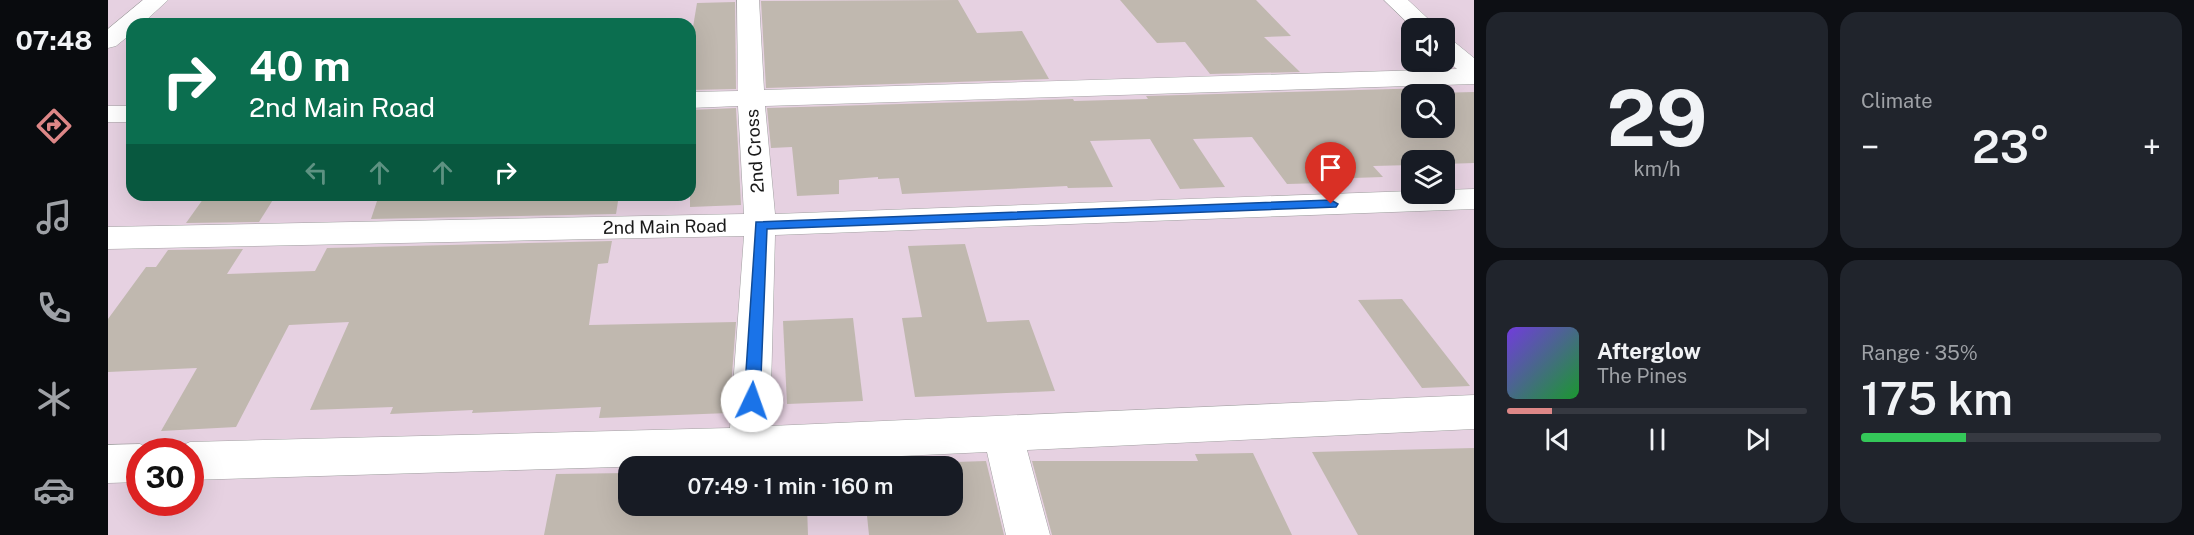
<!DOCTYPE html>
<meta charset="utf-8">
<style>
:root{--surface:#171b24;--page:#20242c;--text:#f1f3f6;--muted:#9ea1a6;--line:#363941;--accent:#dd8787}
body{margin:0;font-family:"Public Sans",sans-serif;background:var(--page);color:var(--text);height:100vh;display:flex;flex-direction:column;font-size:22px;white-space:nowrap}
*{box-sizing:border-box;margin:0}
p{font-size:20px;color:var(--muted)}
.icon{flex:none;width:33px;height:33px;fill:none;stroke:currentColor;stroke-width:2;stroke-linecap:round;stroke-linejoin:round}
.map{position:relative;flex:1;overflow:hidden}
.panel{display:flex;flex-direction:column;gap:12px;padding:12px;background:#0d0f14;width:720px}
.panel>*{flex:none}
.hud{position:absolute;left:18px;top:18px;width:570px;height:183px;border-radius:18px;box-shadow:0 6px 24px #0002;background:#0b6e4f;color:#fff;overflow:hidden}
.controls{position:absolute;left:1293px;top:18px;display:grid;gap:12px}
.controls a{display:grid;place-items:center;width:54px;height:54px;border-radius:12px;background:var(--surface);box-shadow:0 6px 24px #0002;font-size:30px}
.speed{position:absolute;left:18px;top:438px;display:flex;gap:12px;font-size:30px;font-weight:700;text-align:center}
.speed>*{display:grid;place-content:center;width:78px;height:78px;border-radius:50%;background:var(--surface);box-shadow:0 6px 24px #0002;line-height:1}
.speed .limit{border:9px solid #d22;background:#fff;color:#111}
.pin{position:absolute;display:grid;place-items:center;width:51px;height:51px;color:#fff;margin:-62px -26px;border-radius:50% 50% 50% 0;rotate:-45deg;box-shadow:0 0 6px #0007}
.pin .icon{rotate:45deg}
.me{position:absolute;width:66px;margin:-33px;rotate:3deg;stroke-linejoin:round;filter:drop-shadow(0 0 4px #0008)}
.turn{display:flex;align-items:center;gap:21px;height:126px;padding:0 24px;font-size:27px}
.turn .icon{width:78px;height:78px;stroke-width:2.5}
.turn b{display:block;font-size:42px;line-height:51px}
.lanes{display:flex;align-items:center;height:57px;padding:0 24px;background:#0003;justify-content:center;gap:30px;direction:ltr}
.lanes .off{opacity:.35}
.big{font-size:45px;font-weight:600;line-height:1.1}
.panel .tile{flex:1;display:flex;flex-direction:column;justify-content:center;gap:9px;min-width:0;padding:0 21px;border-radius:18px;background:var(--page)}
.panel .dial{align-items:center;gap:0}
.dial b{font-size:78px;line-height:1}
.song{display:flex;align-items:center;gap:18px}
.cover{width:72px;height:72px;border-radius:9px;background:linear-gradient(135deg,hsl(260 70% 55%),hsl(130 70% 35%))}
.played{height:6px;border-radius:3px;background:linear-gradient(90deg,var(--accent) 15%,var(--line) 15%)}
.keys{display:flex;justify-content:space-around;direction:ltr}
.heat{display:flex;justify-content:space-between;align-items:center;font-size:33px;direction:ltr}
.charge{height:9px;border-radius:4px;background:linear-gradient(90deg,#34c759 35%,var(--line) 0)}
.panel .tiles{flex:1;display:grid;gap:12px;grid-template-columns:repeat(2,1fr)}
.trip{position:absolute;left:510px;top:456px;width:345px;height:60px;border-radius:18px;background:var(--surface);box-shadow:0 6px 24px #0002;font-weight:600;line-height:60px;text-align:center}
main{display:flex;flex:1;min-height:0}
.tabs{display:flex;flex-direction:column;width:108px;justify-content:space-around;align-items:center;background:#090b0e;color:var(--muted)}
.tabs .icon{width:42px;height:42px}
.tabs .selected{color:var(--accent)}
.tabs b{font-size:27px;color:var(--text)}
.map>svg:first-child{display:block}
.industrial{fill:#e6d1e1;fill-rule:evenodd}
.building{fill:#c0b8af;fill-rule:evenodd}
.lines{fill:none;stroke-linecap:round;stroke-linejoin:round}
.street-casing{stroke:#a1a1a1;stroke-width:1}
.street{fill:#fff;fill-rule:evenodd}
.route{fill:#1a73e8;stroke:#114b97;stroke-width:1.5}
.labels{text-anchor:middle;stroke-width:4.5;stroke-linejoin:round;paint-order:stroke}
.street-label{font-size:18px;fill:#1a1a1a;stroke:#fff}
</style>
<main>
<nav class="tabs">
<b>07:48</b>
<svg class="icon selected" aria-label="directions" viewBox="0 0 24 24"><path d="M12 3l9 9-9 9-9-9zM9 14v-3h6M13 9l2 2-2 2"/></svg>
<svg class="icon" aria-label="music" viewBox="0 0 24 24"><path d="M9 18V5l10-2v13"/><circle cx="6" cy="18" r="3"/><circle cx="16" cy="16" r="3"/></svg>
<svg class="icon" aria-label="phone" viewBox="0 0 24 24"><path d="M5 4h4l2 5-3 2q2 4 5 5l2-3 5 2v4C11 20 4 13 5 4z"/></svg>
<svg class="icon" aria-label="climate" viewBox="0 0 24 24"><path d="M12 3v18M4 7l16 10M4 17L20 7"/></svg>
<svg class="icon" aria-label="car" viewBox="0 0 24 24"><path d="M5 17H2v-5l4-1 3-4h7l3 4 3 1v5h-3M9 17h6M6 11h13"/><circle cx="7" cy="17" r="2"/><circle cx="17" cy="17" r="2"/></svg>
</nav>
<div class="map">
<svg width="1366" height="535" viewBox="0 0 1366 535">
<rect width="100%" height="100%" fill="#ece8df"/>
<path class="industrial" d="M0 0H1366V535H0ZM24 24H582V195H24ZM1304 28H1336V62H1304ZM1304 94H1336V128H1304ZM1304 160H1336V194H1304ZM32 452H82V502H32ZM520 466H844V506H520Z"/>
<g class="building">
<path d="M850 0 869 33 914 31 941 79 658 88 653 1Z"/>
<path d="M1012 0H1148L1183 36 1156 37 1192 72 1102 74 1077 42 1049 43Z"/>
<path d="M627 2 628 89 582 90 584 33 589 3Z"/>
<path d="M1321 88 1327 93 1366 92V163L1336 164V160H1304V165L1265 166 1275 177 1214 179 1217 183 1179 184 1144 137 1085 139 1117 187 1072 189 1042 139 982 141 1005 187 960 188 959 186 794 194 791 178 770 179V177L731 180V194L689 196 684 147 663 148 659 108 965 99 966 101 1040 99 1038 96ZM1304 94H1336V128H1304Z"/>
<path d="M628 108 633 205 582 207V110Z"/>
<path d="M98 195H168L151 222 78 223Z"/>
<path d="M271 195H511L508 214 263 219Z"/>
<path d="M504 241 500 263 490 264 481 325 628 322 621 413 491 418 493 407 364 413 365 410 282 414 285 407 202 410 241 322 181 325 128 427 53 431 89 368 0 372V319L38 267H48L60 250 135 249 119 274 207 271 219 248Z"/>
<path d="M857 244 879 322 921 320 947 391 807 397 794 318 814 317 800 246Z"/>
<path d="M1294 299 1362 386 1314 388 1250 300Z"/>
<path d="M745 318 755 401 679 404 675 321Z"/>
<path d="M1366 448V535H1250L1204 452Z"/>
<path d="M1145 453 1184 535H944L924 461H1090L1087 454Z"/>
<path d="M878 461 896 535H761L758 506H844V466L754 465Z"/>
<path d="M520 473 515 506H699L700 535H436L448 474Z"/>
</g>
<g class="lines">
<g class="street-casing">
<g id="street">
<path d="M35 0H60L34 24H24V33L8 46 0 48V29Z"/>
<path d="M629 0H651L656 90 1349 69 1336 58V38L1344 40 1366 58V84L657 106 667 214 1304 191V194H1336V190L1366 189V209L667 235 662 426 1366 395V429L919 450 942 535H898L879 452 641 463 82 480V452H66L68 448 82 442 622 428 636 236 0 249V227L636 214 630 106 582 108V92L630 91Z"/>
<path d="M1276 0H1300L1330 28H1305Z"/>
<rect x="0" y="106" width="24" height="16"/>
<path d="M32 444 47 452H32V482L0 483V445Z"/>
</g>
</g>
<use href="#street" class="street"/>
</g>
<path class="route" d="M1223 200 1230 204 1228 207 659 229 652 401 649 406 644 408 638 406 636 401 648 222Z"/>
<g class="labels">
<g class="street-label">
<text transform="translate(647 151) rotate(-94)" y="6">2nd Cross</text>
<text transform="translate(557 227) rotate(-1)" y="6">2nd Main Road</text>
</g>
</g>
</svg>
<div class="controls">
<a><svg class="icon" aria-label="sound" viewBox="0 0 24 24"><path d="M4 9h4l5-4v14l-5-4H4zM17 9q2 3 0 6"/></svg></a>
<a><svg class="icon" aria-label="search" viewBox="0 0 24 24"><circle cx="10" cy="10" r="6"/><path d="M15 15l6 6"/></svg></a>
<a><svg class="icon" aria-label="layers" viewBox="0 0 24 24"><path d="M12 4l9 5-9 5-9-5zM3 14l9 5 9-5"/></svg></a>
</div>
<div class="speed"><div class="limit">30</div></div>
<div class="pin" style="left:1223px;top:204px;background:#d93025"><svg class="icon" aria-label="arrive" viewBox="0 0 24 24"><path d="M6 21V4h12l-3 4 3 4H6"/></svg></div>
<svg class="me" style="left:644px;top:401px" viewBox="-20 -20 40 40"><circle r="19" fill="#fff"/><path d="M0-13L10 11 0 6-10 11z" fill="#1a73e8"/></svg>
<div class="trip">07:49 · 1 min · 160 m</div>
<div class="hud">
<div class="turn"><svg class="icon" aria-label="right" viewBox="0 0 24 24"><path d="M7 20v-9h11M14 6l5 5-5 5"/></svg><div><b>40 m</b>2nd Main Road</div></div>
<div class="lanes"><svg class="icon off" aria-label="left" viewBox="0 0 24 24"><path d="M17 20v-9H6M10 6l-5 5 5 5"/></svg><svg class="icon off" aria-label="ahead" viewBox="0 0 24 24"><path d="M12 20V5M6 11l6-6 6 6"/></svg><svg class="icon off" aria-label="ahead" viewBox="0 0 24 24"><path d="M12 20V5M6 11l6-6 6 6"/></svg><svg class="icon" aria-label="right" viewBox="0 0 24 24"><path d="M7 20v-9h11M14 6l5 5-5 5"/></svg></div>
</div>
</div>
<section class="panel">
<div class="tiles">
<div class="tile dial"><b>29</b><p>km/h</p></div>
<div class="tile"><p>Climate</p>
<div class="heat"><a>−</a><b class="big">23°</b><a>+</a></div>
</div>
<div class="tile">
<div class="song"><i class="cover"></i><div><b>Afterglow</b><p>The Pines</p></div></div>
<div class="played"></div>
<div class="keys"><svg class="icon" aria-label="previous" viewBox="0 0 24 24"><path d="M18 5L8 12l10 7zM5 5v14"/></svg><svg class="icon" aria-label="pause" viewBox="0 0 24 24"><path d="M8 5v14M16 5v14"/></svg><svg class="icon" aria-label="next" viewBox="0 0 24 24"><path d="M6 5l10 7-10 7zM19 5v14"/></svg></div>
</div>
<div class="tile"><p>Range · 35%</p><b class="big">175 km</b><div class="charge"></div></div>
</div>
</section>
</main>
